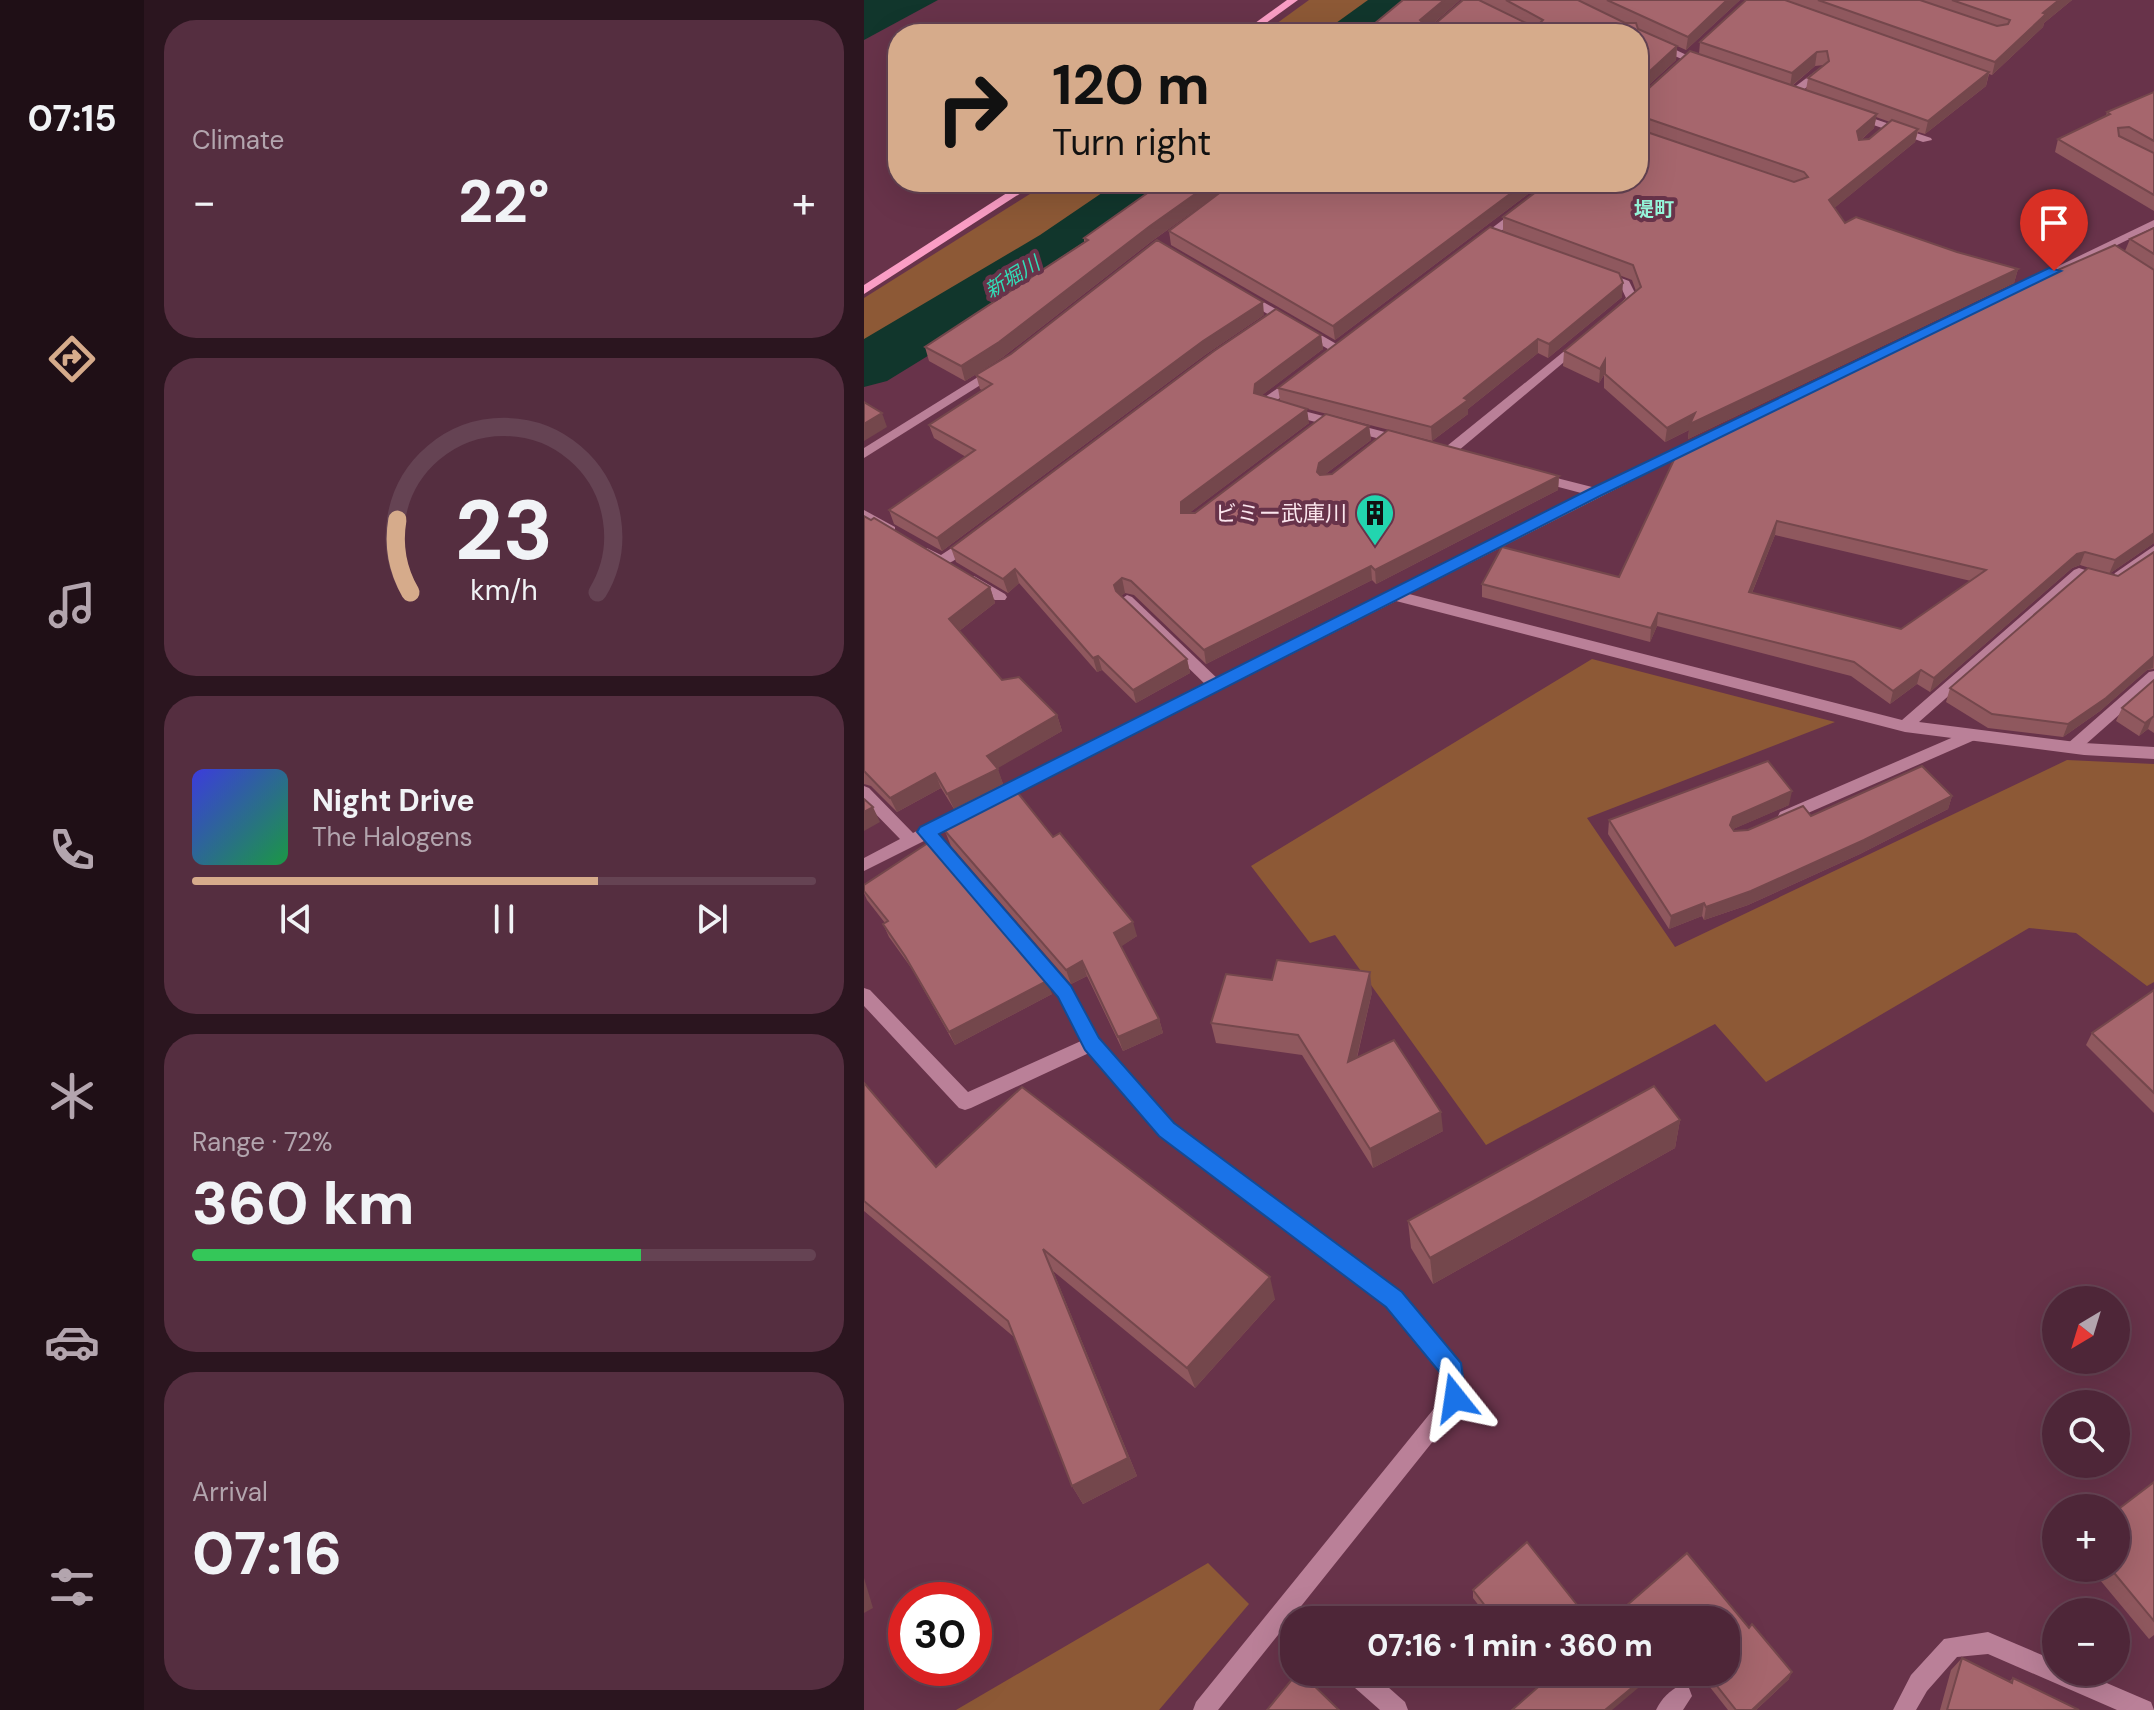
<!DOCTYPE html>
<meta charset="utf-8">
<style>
:root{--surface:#4e2638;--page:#552e40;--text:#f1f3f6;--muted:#b3a5ae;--line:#654353;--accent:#d6ab8b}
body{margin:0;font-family:"DM Sans","Noto Sans JP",sans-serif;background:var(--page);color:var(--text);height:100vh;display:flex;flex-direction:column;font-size:30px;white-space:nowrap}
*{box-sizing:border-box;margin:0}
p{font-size:26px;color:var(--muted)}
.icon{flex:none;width:44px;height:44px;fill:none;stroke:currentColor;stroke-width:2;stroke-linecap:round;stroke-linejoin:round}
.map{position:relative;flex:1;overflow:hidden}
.side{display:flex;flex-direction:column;gap:20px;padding:20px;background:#2b151f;width:720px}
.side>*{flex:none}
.guide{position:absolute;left:24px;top:24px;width:760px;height:168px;border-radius:32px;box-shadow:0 8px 32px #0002,0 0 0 2px var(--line);background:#d6ab8b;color:#111;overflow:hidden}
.needle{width:52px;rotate:218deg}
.tools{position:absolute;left:1178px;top:1286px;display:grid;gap:16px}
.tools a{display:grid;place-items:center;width:88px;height:88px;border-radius:50%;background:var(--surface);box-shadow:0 8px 32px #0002,0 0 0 2px var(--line);font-size:40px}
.speed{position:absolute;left:24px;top:1582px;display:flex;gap:16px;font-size:40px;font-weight:700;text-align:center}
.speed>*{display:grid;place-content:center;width:104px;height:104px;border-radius:50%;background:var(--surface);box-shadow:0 8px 32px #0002,0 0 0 2px var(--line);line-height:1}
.speed .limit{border:12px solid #d22;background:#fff;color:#111}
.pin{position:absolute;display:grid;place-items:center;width:68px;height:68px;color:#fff;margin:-82px -34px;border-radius:50% 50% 50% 0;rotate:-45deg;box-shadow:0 0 8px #0007}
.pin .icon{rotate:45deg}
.me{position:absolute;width:88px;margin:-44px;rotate:345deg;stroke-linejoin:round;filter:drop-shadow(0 0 6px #0008)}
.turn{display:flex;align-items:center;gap:28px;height:168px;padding:0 32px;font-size:36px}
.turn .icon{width:104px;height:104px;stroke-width:2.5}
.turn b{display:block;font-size:56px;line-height:68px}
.big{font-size:60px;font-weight:800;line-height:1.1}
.side .widget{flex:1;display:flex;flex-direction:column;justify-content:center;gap:12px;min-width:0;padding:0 28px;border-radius:32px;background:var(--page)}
.side .dial{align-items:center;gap:0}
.dial svg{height:208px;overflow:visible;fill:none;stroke:var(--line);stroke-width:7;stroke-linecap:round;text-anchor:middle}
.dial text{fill:var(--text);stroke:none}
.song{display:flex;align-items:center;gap:24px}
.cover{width:96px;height:96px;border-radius:12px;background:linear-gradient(135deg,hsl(240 70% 55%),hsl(140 70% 35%))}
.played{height:8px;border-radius:4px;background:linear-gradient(90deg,var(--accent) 65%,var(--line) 65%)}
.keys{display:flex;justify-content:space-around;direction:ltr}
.heat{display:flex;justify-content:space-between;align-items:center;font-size:44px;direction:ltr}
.charge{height:12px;border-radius:6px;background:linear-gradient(90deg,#34c759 72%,var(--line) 0)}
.trip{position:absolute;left:416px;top:1606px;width:460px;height:80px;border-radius:32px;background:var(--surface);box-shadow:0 8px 32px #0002,0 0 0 2px var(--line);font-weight:800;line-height:80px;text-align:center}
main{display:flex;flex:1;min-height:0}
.menu{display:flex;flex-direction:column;width:144px;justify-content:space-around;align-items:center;background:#1f0f16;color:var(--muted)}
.menu .icon{width:56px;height:56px}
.menu .selected{color:var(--accent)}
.menu b{font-size:36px;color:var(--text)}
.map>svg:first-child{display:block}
.green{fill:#8d5936}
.water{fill:#11362c}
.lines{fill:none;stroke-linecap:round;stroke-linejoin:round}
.river{fill:#11362c;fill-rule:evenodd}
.lane{fill:#ba8098;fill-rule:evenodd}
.street{fill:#ba8098;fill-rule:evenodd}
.secondary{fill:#fa9ec5;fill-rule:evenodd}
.wall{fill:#8f585e;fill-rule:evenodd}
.shaded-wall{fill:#74474c}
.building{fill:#a6666d;stroke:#74474c;stroke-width:2;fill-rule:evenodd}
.route{fill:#1a73e8;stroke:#114b97;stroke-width:2}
.labels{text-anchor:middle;stroke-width:8;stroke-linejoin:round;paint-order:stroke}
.far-neighbourhood-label{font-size:20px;font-weight:bold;fill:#96f6da;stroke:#68334a}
.far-water-label{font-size:20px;font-style:italic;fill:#31ddb7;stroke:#68334a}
.poi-label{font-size:22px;fill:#fbe6ee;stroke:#68334a;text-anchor:end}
</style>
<main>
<nav class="menu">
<b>07:15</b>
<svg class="icon selected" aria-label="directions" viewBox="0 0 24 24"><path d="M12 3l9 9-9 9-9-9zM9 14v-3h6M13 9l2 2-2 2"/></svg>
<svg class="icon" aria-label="music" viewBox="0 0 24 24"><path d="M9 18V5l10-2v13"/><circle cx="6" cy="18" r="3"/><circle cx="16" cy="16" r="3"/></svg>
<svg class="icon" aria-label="phone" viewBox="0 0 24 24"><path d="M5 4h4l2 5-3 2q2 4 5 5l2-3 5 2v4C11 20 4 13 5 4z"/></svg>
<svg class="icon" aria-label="climate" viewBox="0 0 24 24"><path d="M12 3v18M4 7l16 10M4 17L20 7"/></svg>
<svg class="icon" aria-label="car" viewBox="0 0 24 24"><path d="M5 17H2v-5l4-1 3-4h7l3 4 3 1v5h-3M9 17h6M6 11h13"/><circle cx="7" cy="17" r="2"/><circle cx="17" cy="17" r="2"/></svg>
<svg class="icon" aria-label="filters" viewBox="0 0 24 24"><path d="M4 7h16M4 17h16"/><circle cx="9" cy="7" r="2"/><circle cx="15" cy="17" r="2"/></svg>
</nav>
<section class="side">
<div class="widget"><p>Climate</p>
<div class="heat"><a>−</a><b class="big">22°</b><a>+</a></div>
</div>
<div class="widget dial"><svg viewBox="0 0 100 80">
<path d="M14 69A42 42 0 1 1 86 69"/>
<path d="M14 69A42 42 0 0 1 9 41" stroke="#d6ab8b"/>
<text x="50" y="56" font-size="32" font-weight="700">23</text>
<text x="50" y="72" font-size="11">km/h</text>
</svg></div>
<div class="widget">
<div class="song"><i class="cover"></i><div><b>Night Drive</b><p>The Halogens</p></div></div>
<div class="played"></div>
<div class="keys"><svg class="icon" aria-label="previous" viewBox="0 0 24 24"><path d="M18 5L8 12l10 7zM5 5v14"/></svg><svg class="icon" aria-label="pause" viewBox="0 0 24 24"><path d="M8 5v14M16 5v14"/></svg><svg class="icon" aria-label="next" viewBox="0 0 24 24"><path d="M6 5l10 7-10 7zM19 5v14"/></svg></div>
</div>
<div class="widget"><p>Range · 72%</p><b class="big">360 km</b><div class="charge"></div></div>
<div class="widget"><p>Arrival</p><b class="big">07:16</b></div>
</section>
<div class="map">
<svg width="1290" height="1710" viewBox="0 0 1290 1710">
<rect width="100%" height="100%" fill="#68334a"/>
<g class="green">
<path d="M445 0H515L471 34H398Z"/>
<path d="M185 182H269L170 253 0 353V298Z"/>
<path d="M728 659 971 722 723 818 811 947 1203 760 1290 764V982L1283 986 1212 933 1165 928 902 1082 851 1024 622 1145 471 935 446 943 387 866Z"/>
<path d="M344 1563 385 1604 295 1710H92Z"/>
</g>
<path class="water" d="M0 0H74L0 40Z"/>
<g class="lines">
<g class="river">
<path d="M504 0H562L555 11 523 34H464L472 23Z"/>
<path d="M254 182H322L313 194 218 261 23 381 0 387V339L176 235Z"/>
</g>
<g class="lane">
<path d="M957 67 962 70 961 72 932 96H924V92Z"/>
<path d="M993 113 1067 138 1068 140 1059 142 989 118V114Z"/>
<path d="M110 576 141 594 143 597 141 600H131L105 584 103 581Z"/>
<path d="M263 595 268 597 356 681 358 685 356 689H346L258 603 256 600Z"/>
<path d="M1290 671V684L1213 752H1203L1200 748 1203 744 1285 672Z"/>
<path d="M1108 729 1116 735 1113 739 928 820H916L914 816 916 812Z"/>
<path d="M817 1685 825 1688 828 1696 819 1710H792C797 1699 806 1690 817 1685Z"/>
</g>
<g class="street">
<path d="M770 34H778L829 58 820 60 774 40V34Z"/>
<path d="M653 209 663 211 619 245H611V241Z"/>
<path d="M1290 220V227L1165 288H1157L1155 285Z"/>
<path d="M741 272 765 281 774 299 754 315 748 311 762 298 756 285 737 278V274Z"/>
<path d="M382 292 476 346 478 349 464 362H456V356L464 349 378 299 376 296Z"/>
<path d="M714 340 720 344 718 347 588 456H578V450Z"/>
<path d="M130 367 134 368V374L0 458V448Z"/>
<path d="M432 376 436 377V383L409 403 544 438 545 441 539 445 395 407V401Z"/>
<path d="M830 440 835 441V447L545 594 1038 720 1210 570 1215 568 1240 576 1242 579 1235 584 1217 579 1055 722 1220 743 1290 747V759L1220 755 1041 732 532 601 139 801H127L125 797 127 793 721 494 668 480V474L673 473 732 488Z"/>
<path d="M0 510 31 527V533H21L0 520Z"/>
<path d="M106 536 113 541 111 544C90 560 79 577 56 553L63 548 77 555Z"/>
<path d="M1290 546V558L1261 579H1251L1249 576 1251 573Z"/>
<path d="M0 786 5 788 49 833 106 803H118L120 807 118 811 73 834 206 987 234 1039 309 1124 537 1294 596 1364C601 1376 603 1393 598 1405L354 1710H329L332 1702 581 1395 579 1375 523 1306 297 1136 225 1053 107 1108 101 1110 95 1108 0 1006V988L6 990 104 1092 217 1041 194 997 60 841 0 871V858L36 839 0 802Z"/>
<path d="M1124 1632 1192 1661V1672H1217L1287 1702 1290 1710H1253L1124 1654 1093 1657 1063 1691 1052 1710H1029L1047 1675 1080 1639Z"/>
<path d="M479 1672H507L541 1702 544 1710H516L482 1680Z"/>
</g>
<g class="secondary">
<path d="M423 0H434L387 34H376Z"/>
<path d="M160 182H174L0 294V285Z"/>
</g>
</g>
<g class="wall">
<path d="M596 0 570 23H572L616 0H876L822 50 773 28 774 29 813 46 812 60 774 95V34H498Z"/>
<path d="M882 0H1208L1180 23 1179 27 1128 75 1125 74 1122 86 1061 134 1054 132 1051 142 970 208 981 223 1154 269 1150 283 824 439 825 430 801 442 740 388V375L735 383 699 366 700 351 772 291 768 280 755 275 758 297 684 358 674 353 604 409V414L568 441 436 407 445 423 325 513H331L505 426 507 440 460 475 695 476 694 490 512 584 508 580 342 664 270 595 261 593 257 596 323 659 326 673 272 703 238 670 233 672 155 583 144 593 92 562 87 548 457 335 459 349 398 395 416 401 414 388 687 249 639 231V217L774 182 775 97 835 54 836 42ZM960 65 944 78 942 90 928 86 951 66ZM1012 117 1026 122 1005 139 997 140 1010 128Z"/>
<path d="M1290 92V211L1191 152 1194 139 1242 116 1243 112Z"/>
<path d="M370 182 288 241 139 357 101 381 65 361 61 347 220 242V238Z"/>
<path d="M680 182 471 340 307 245 305 231Z"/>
<path d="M1290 228V543L1245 574 1216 565 1208 568 1066 692 1053 684 1026 704 987 676 793 626 786 642 618 597V584L755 577 1178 277 1261 251 1266 239ZM911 535 1107 581 1037 629 888 593Z"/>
<path d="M400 315 341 355 78 551 30 524 25 510 102 457 70 438 65 425 118 390 116 389 112 375Z"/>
<path d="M0 516 126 587 131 603 95 631 138 680 193 715 198 731 133 768 139 784 90 809 77 788 33 812 7 786 0 784Z"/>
<path d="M1290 552V669L1283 670 1236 711 1199 737 1124 728 1082 702 1086 688Z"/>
<path d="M1290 680V733L1284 729 1275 736 1252 721 1258 708Z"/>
<path d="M1088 796 1084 809 996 854 884 905 840 920 838 916 805 929 744 834 745 820 925 805 869 829 870 831 884 830 947 816Z"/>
<path d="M93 810 189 837 273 936 257 946 295 1019 299 1033 259 1051 223 976 207 984 87 846 81 831 97 820Z"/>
<path d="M0 885 188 994 91 1045 48 969 25 937 19 924 21 923 3 900 0 893Z"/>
<path d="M1290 990V1113L1222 1045 1228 1033Z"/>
<path d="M508 992 493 1058 579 1131 509 1168 438 1055 352 1043 347 1023Z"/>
<path d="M0 1083 72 1167 411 1299 331 1388 189 1271 273 1476 219 1504 208 1486 150 1337 0 1211Z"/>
<path d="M816 1120 811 1148 569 1284 547 1248 544 1221Z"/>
<path d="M1290 1482V1635L1285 1639 1226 1568H1252Z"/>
<path d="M609 1590 725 1620H626L609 1598Z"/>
<path d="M1098 1658 1145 1682 1149 1678 1215 1710H1076L1087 1670Z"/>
<path d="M666 1672H793L676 1685Z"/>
<path d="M834 1672H862L925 1679 892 1710H864Z"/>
</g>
<g class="shaded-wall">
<path d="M580 0H596L557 34 556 20Z"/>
<path d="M863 0H876L822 50 824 37Z"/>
<path d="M1195 0H1208L1180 23 1179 27 1128 75 1131 62 1179 13Z"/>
<path d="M813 46 812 60 774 95V82Z"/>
<path d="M953 52 951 66 926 87 928 73Z"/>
<path d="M1125 72 1122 86 1061 134 1064 121Z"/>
<path d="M1013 114 1010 128 991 145 993 131Z"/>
<path d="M1054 129 1051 142 963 214 965 200Z"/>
<path d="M348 182H370L288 241 139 357 101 381 97 366 286 226Z"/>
<path d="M662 182H680L471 340 469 326Z"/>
<path d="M1154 269 1150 283 824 439 825 430 801 442 803 428 831 413Z"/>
<path d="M759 283 758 297 684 358 685 344Z"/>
<path d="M399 302 400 315 341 355 78 551 73 538 339 341Z"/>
<path d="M457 335 459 349 393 399 390 393 391 384Z"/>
<path d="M674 339V353L604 409V414L568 441 567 427 600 398Z"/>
<path d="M741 360 740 375 735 383 736 369Z"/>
<path d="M443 409 445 423 320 517 317 513V502Z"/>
<path d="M18 413 23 427 0 441V424Z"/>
<path d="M505 426 507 440 456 478 453 472 455 463Z"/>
<path d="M695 476 694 490 512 584 511 570Z"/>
<path d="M913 521 911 535 883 605 885 592Z"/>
<path d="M1290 533V543L1245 574 1251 560Z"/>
<path d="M1221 552 1216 565 1208 568 1066 692 1070 678 1213 554Z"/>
<path d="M507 566 508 580 342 664 340 650Z"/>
<path d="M151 569 155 583 144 593 139 579Z"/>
<path d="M258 578 261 593 253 599 250 585Z"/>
<path d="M126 587 131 603 90 635 85 619Z"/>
<path d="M794 613 793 626 786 642 787 628Z"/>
<path d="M234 656 238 670 233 672 229 658Z"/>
<path d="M1289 656H1290L1289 668 1283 670 1236 711 1199 737 1204 724Z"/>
<path d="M323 659 326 673 272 703 269 690Z"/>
<path d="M1057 670 1053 684 1026 704 1029 691Z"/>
<path d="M193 715 198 731 129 771 123 756Z"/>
<path d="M1289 715 1284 729 1275 736 1281 723Z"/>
<path d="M134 769 139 784 90 809 83 794Z"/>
<path d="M71 773 77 788 33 812 26 798Z"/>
<path d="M928 791 925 805 867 830 866 825 869 817Z"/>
<path d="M1088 796 1084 809 996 854 884 905 840 920 842 907Z"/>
<path d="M9 807 16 822 0 831V812Z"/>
<path d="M840 903 838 916 805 929 807 916Z"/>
<path d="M269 922 273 936 255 948 250 933Z"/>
<path d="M218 961 223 976 207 984 202 970Z"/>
<path d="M506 972 508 992 487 1082 484 1062Z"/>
<path d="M183 981 188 994 91 1045 85 1032Z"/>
<path d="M295 1019 299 1033 259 1051 254 1037Z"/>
<path d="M577 1112 579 1131 509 1168 506 1149Z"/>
<path d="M816 1120 811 1148 569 1284 566 1258Z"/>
<path d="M179 1249 189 1271 273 1476 219 1504 208 1486Z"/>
<path d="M406 1277 411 1299 331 1388 323 1368Z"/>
<path d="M0 1578 9 1608 0 1613Z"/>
<path d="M787 1672H793L748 1710H741Z"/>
<path d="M928 1672 925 1679 892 1710H888Z"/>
</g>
<g class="building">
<path d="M539 0H580L556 20 559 23H572L599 0H615L662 23H676L679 20 642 0H714L761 23H772L774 29 813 46 774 82V34H498Z"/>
<path d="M743 0H863L824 37Z"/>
<path d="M882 0H921L1125 72 1064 121 944 78 965 61 963 51 953 52 928 73 836 42Z"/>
<path d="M954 0H1056L1133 26 1144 24 1146 20 1088 0H1195L1179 13 1182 14 1131 62Z"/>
<path d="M826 51 1013 114 993 131 995 140 1005 139 1028 120 1054 129 965 200 981 223 992 217 1093 252 1154 269 826 424 831 413 803 428 741 374V360L736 369 700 351 777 287 769 265 639 217 685 182H774V129L930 182 944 177 940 172 776 116 774 118V96L775 97Z"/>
<path d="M1290 92V141L1265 127 1254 128 1255 136 1290 153V195L1194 139 1246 114 1243 112Z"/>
<path d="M299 182H348L286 226 135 342 97 366 61 347 224 240 220 238Z"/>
<path d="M370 182H662L469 326 305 231Z"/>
<path d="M626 227 755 273 759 283 685 344 674 339 600 398 604 400 567 427 414 388Z"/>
<path d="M1290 228V254L1266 239Z"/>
<path d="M293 240 399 302 339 341 73 538 25 510 111 450 65 425 128 384 112 375 147 354Z"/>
<path d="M1251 245 1290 270V533L1251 560 1221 552 1213 554 1070 678 1057 670 1029 691 990 662 794 613 787 628 618 584 638 547 755 577 816 447 1173 275 1178 277ZM913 521 1122 570 1037 629 885 592Z"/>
<path d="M412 309 457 335 391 384 390 393 443 409 317 502V513H331L462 414 505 426 455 463 453 472 456 475 468 474 524 430 695 476 511 570 507 566 340 650 267 581 258 578 250 585 252 591 323 659 269 690 234 656 229 658 151 569 139 579 87 548 350 351Z"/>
<path d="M0 402 18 413 0 424Z"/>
<path d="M0 516 7 520 10 518 126 587 85 619 138 680 155 677 193 715 123 756 134 769 83 794 71 773 26 798 0 771Z"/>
<path d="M1290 552V656L1242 698 1204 724 1128 714 1086 688 1224 568 1254 576Z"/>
<path d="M1290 680V716L1281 723 1258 708Z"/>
<path d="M904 761 928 791 869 817 866 825 870 831 884 830 939 806 947 816 1058 766 1088 796 1000 840 887 891 842 907 840 903 807 916 745 820Z"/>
<path d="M146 783 189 837 196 833 269 922 250 933 295 1019 254 1037 218 961 202 970 81 831 99 819 93 810Z"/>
<path d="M0 799 9 807 0 812Z"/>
<path d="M64 843 183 981 85 1032 41 956 19 924 24 921 0 891V885Z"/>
<path d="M413 960 506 972 484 1062 530 1040 577 1112 506 1149 434 1035 347 1023 362 974 408 980Z"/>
<path d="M1290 990V1093L1228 1033Z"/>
<path d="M0 1083 72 1167 158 1087 406 1277 323 1368 179 1249 264 1458 208 1486 144 1321 0 1201Z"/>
<path d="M790 1086 816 1120 566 1258 544 1221Z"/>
<path d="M1290 1482V1621L1246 1568H1252V1511Z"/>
<path d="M663 1542 725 1620H632L609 1590Z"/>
<path d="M823 1553 885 1628 888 1624 928 1672 888 1710H872L842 1672H862V1620H746Z"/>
<path d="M1098 1658 1148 1683 1149 1678 1215 1710H1083Z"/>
<path d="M434 1672H436L475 1710H403Z"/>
<path d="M672 1672H787L741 1710H648L680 1682Z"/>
</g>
<path class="route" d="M1185 268 1197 271 736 496 75 834 207 986 235 1038 310 1123 538 1292 597 1363 602 1398 599 1406 591 1409 583 1406 578 1375 522 1307 295 1136 221 1050 194 997 53 832 56 827 726 489Z"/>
<defs>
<g id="building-pin" transform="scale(2)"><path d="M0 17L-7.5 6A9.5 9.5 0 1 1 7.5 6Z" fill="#22d5af" stroke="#68334a"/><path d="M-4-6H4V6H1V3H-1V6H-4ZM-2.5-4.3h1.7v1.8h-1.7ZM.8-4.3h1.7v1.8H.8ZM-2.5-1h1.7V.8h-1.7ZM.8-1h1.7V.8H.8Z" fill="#111"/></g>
</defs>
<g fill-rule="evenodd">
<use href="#building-pin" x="511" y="513"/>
</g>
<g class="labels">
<g class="far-neighbourhood-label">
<text x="790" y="216">堤町</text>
</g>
<g class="far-water-label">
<text transform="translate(148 277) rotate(-31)" y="7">新堀川</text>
</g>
<g class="poi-label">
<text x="483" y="521">ビミー武庫川</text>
</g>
</g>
</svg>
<div class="tools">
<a><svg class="needle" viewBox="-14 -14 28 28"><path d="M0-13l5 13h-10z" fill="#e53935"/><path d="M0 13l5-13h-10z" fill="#b3a5ae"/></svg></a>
<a><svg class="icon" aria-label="search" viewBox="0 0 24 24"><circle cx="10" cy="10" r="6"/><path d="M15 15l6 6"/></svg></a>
<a>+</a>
<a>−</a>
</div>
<div class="speed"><div class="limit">30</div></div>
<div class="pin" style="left:1190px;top:271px;background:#d93025"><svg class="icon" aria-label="arrive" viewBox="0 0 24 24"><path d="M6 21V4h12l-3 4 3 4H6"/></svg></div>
<svg class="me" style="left:591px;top:1398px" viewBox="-20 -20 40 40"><path d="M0-17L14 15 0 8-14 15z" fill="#1a73e8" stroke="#fff" stroke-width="4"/></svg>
<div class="trip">07:16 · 1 min · 360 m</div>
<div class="guide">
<div class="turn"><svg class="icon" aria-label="right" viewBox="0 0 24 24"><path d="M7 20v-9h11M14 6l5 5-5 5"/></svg><div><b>120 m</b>Turn right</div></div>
</div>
</div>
</main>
